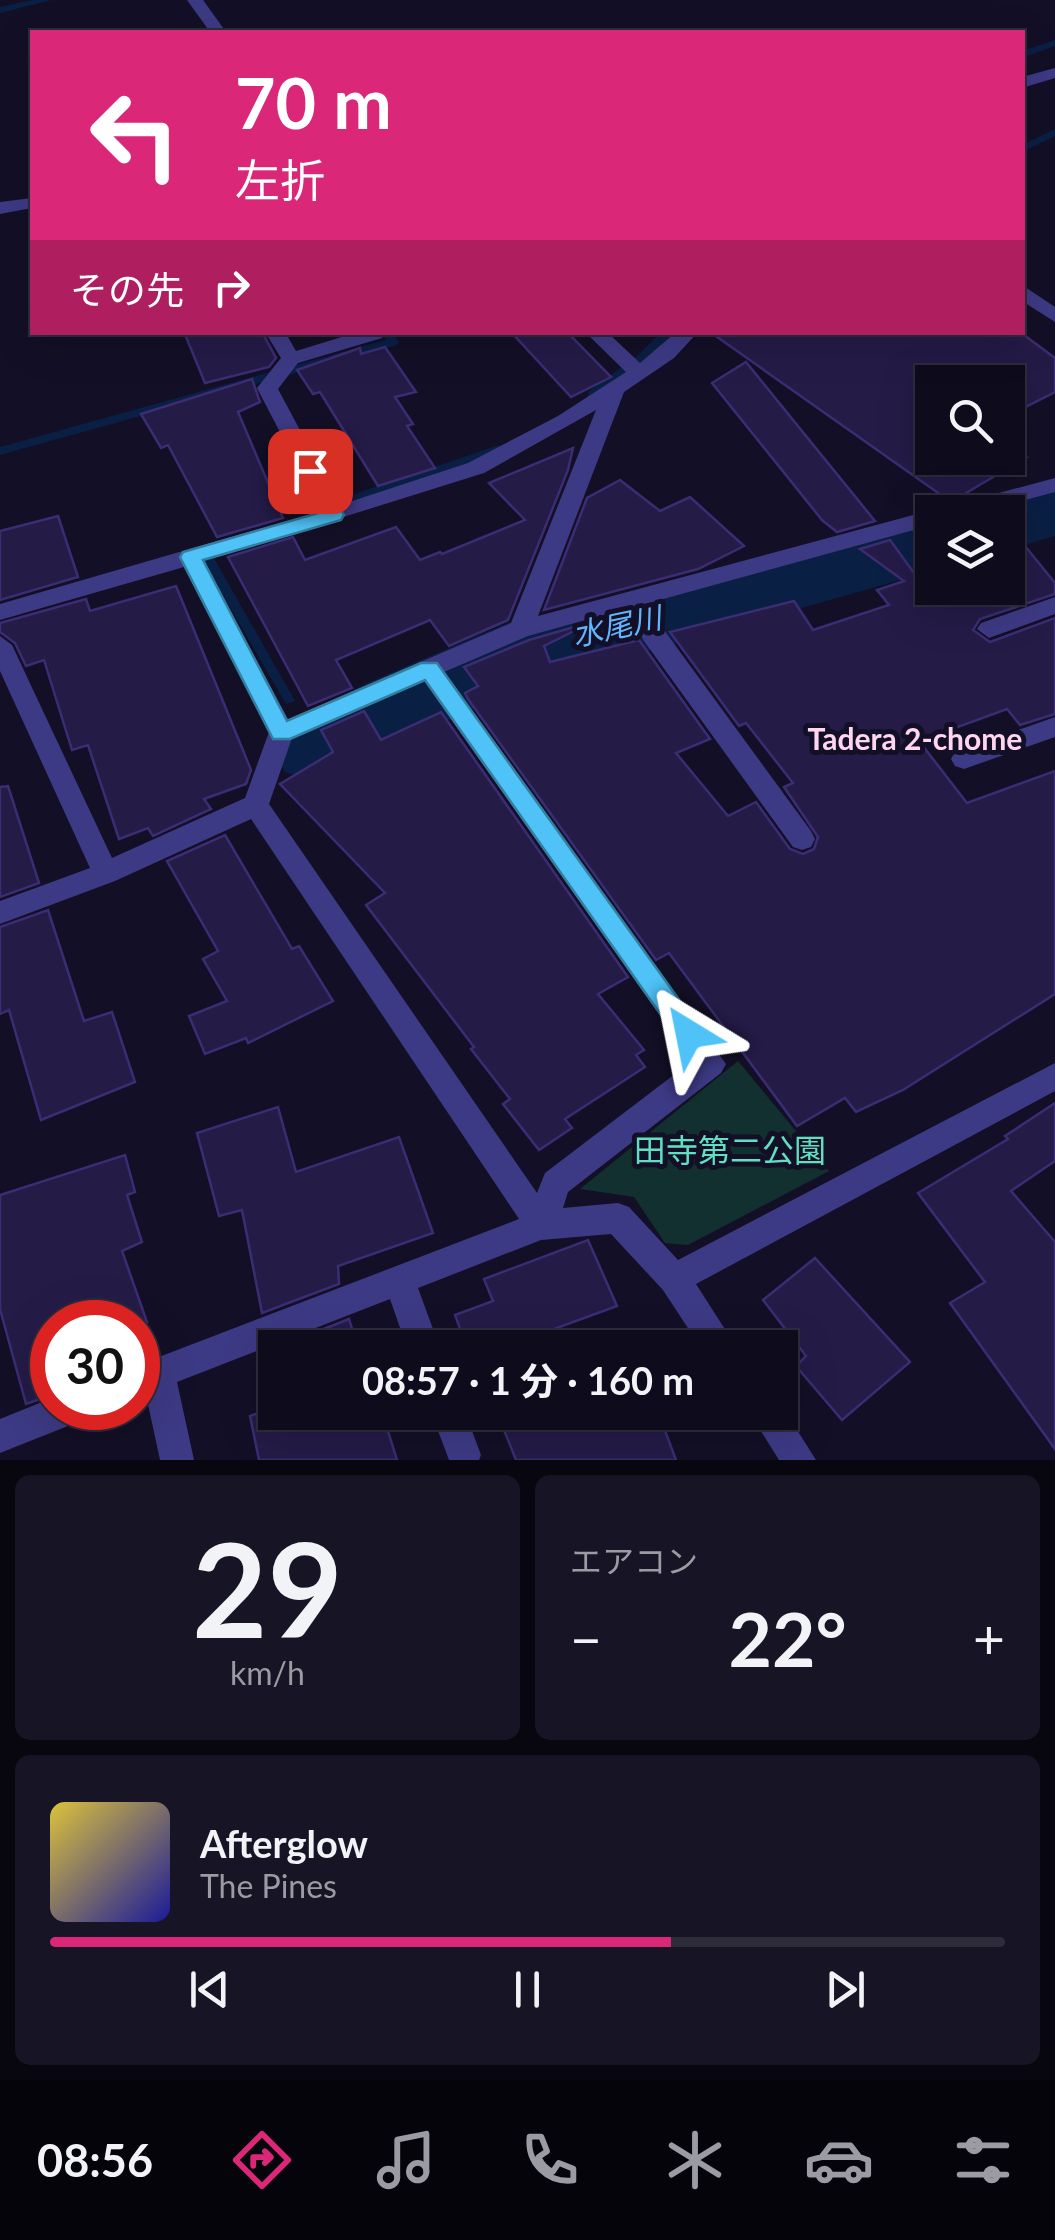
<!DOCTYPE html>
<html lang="ja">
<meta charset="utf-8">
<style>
:root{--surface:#0e0b1c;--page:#171425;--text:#f1f3f6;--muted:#9b9ba3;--line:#2e2b3b;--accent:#db2777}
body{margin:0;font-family:Lato,"Noto Sans JP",sans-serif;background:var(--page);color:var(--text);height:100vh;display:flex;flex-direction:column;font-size:38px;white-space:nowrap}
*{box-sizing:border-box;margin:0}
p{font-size:32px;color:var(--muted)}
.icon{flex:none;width:55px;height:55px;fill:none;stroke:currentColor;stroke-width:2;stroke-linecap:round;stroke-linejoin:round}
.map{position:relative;height:1460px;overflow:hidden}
.details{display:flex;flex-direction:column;gap:15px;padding:15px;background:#08060f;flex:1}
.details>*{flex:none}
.top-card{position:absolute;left:30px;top:30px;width:995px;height:305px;border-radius:0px;box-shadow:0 10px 40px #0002,0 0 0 2px var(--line);background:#db2777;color:#fff;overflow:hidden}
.buttons{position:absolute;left:915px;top:365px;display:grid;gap:20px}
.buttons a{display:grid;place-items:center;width:110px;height:110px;border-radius:0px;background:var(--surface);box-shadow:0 10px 40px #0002,0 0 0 2px var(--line);font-size:50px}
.speed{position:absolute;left:30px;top:1300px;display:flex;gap:20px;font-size:50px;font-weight:700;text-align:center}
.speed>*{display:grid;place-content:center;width:130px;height:130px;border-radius:50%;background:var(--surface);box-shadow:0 10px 40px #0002,0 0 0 2px var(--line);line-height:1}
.speed .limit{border:15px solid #d22;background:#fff;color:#111}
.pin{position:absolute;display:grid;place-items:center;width:85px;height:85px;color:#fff;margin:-42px;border-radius:20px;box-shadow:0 5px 15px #0006}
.me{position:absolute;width:110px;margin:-55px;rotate:325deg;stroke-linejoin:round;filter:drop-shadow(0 0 8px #0008)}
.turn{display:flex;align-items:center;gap:35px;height:210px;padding:0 40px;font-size:45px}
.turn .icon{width:130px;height:130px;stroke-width:2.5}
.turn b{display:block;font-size:70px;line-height:85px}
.then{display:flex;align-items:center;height:95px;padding:0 40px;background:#0003;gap:20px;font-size:38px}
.big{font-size:75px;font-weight:700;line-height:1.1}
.details .card{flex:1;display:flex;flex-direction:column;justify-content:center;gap:15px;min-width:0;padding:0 35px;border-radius:15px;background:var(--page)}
.details .dial{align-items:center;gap:0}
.dial b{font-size:130px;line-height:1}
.song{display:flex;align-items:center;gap:30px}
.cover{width:120px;height:120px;border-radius:15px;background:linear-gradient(135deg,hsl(50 70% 55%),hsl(240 70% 35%))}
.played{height:10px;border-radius:5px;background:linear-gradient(90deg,var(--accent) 65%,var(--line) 65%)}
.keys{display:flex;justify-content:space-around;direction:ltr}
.heat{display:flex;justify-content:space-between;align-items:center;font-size:55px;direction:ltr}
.details .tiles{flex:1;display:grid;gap:15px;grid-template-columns:1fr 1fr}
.card:last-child{grid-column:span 2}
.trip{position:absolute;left:258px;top:1330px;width:540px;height:100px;border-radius:0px;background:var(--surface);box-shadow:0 10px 40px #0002,0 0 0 2px var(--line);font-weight:700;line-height:100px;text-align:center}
.menu{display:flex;height:160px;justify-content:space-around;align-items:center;background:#06040b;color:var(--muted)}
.menu .icon{width:70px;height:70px}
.menu .current{color:var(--accent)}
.menu b{font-size:45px;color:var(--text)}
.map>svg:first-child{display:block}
.green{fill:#12302f}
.water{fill:#0a1f44}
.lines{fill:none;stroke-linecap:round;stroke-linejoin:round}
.stream{fill:#0a1f44;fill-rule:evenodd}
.river{fill:#0a1f44;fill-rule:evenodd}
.building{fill:#241b47;stroke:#3b2d73;stroke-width:2.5}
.minor{fill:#3d3a85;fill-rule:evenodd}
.tertiary{fill:#3d3a85;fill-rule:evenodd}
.route{fill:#4fc3f7;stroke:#337fa1;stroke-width:2.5}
.labels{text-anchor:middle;stroke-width:10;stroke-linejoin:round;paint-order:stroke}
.water-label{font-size:30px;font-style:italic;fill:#62b6ff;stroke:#130f26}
.neighbourhood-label{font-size:30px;font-weight:bold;fill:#ffd6f0;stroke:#130f26}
.near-park-label{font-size:32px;fill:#5fe0c0;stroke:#130f26}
</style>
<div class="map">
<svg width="1055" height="1460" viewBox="0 0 1055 1460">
<rect width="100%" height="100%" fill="#130f26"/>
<path class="green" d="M738 1061 829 1171 688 1245 665 1243 634 1197 580 1189Z"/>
<path class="water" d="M214 558 295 701 286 704 203 561Z"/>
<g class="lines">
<g class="stream">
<path d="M33 0H51L0 13V7Z"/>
<path d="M1055 40V46L1022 58V51Z"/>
<path d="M1055 129V136L1022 152V145Z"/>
<path d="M380 332H392L399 342 397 345 0 455V447L386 340Z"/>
<path d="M661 332H674L647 360 596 398H588V392L639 354Z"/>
<path d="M499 445 505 449 504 452 347 506 342 507 335 503 337 500Z"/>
</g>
<g class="river">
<path d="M1055 482V536L1008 550V512H975L980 504Z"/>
<path d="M932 517V571L657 649 557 671 431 728 347 772 316 782 285 772 272 748 285 724 369 682 508 623 657 589Z"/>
</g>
</g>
<g class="building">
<path d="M184 332H262L276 358 269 367 205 383Z"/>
<path d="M511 332H567L611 377 571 397Z"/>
<path d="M710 332H1020L1055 358V392L1008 416V382H932V458H1025L951 502Z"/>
<path d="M385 347 416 392 395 397 413 424 407 426 435 468 378 486 320 392 313 394 297 370 360 348 361 354Z"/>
<path d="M746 362 875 521 837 532 822 520 712 383Z"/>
<path d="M252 379 260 402 238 412 283 518 217 537 168 445 161 448 141 414Z"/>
<path d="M573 448 568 470 508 620 449 646 430 620 336 660 352 688 308 706 228 557 293 537 305 560 396 527 420 560 440 552 442 554 525 520 489 483Z"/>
<path d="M620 480 660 511 690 497 744 546 698 569 544 610 587 498Z"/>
<path d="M58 516 78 577 0 600V531Z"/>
<path d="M1008 525 1055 583V594L980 619 973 630 990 642 1055 618V714L1020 725 1007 709 919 741 967 803 1055 771V994L903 1090 856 1112 845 1098 797 1126 669 953 656 960 468 699 465 693 478 686 464 667 529 640 592 622 544 646 550 662 639 640 710 739 676 753 728 816 756 802 790 849 803 854 814 849 818 837 784 787 793 783 746 723 739 726 670 632 794 601 813 630 889 605 877 590 904 581 860 549 890 540 917 577 932 574V588H1008Z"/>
<path d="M176 586 251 770 246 784 204 799 211 809 153 836 148 828 119 839 88 745 72 750 44 660 26 666 15 643 0 632V623L86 599 90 611Z"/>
<path d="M364 711 381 740 441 712 628 977 598 994 644 1050 636 1055 645 1067 565 1119 572 1128 539 1150 503 1104 510 1099 471 1049 474 1047 366 905 385 893 280 784 333 752 321 730Z"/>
<path d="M8 786 39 883 0 897V787Z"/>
<path d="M225 835 292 949 299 946 333 1001 248 1043 246 1038 205 1054 189 1016 227 1001 203 959 218 951 167 861Z"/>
<path d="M48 910 84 1021 112 1012 135 1082 41 1120 9 1010 0 1014V927Z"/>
<path d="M1055 1103V1161L1011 1191 1055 1242V1449L950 1303 985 1282 918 1193 1008 1139 1005 1136Z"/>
<path d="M278 1107 296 1172 399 1137 433 1233 338 1266 339 1284 262 1313 242 1210 219 1216 197 1133Z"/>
<path d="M125 1155 135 1192 127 1195 142 1242 122 1251 147 1322H52V1395L26 1404 0 1309V1195Z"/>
<path d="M588 1240 617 1306 502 1348H467L455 1315 493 1301 484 1279Z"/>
<path d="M815 1258 910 1362 842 1420 796 1366 806 1356 763 1300Z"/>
<path d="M349 1319 358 1348H276Z"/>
<path d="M275 1407V1412H382L397 1460H259L250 1416Z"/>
<path d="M528 1412H658L676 1460H516L502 1425Z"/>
</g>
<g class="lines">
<g class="minor">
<path d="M1022 285 1055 307V322L1022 301Z"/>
<path d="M265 332H285L296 351 358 332 385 334 382 338 298 363 278 389 340 505 468 463 558 416 626 372 585 332H607L640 363 676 332H698L674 358 624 392 538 616 932 510 940 512H932V525L645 604 811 831 815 839 811 847 802 850 793 847 644 641 625 609 528 636 444 672 726 1064 721 1073 568 1192 563 1208 618 1203 629 1207 678 1260 1055 1063V1091L696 1284 737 1348H701L663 1290 611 1234 541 1240 418 1288 440 1348H407L390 1299 177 1382 194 1460H160L146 1395 138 1397V1365L519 1219 251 819 115 881 0 924V901L90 868 0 671V636L12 645 112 858 245 798 269 732 184 567 0 620V604L321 511 257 388 281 358ZM596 410 511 623 288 719 203 561 484 473ZM424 681 692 1061 545 1173 537 1193 269 804 292 738Z"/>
<path d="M1055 478V492L980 512H943L946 507Z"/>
<path d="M1055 597V614L989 638 977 629 981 623Z"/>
<path d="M1055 717V737L964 769 955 766 951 759 955 752Z"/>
<path d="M52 1398V1408H88L83 1420 0 1453V1419Z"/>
<path d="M780 1403 816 1460H779L749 1412H780Z"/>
<path d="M431 1412H465L481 1455 479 1460H449Z"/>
</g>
<g class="tertiary">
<path d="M187 0H203L226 32H210Z"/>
<path d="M1055 68V78L1022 88V77Z"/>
<path d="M32 198V208L0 214V202Z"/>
</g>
</g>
<path class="route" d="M310 464 316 466 344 515 341 520 203 560 287 721 421 663H437L698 1026 702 1034 698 1042 689 1045 680 1042 425 680 290 739H273L180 557 183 552 322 512 300 471Z"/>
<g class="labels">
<g class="water-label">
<text transform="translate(617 627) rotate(-12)" y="10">水尾川</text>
</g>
<g class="neighbourhood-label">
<text x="915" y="750">Tadera 2-chome</text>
</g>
<g class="near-park-label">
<text x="730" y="1162">田寺第二公園</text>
</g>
</g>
</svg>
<div class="buttons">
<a><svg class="icon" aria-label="search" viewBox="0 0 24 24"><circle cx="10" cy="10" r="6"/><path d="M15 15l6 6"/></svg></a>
<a><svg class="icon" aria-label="layers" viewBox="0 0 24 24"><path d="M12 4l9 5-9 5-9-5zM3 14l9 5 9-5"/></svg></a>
</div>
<div class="speed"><div class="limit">30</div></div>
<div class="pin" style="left:310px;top:471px;background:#d93025"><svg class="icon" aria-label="arrive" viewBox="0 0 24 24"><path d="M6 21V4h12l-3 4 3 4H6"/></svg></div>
<svg class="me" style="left:689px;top:1034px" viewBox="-20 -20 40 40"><path d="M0-17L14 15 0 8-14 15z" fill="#4fc3f7" stroke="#fff" stroke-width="4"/></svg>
<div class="trip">08:57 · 1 分 · 160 m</div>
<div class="top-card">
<div class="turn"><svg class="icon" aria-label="left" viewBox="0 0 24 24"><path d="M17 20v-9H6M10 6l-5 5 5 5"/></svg><div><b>70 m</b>左折</div></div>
<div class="then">その先<svg class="icon" aria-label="right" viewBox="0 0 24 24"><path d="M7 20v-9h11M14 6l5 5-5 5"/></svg></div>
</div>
</div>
<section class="details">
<div class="tiles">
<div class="card dial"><b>29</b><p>km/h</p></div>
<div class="card"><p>エアコン</p>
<div class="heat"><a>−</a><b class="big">22°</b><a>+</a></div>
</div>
<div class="card">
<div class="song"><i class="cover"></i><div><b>Afterglow</b><p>The Pines</p></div></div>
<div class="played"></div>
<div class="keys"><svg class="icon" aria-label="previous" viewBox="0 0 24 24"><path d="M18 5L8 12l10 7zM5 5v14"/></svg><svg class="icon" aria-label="pause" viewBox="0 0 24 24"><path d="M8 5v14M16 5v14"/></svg><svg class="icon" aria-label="next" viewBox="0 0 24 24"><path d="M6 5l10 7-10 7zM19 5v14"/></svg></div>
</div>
</div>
</section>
<nav class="menu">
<b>08:56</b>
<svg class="icon current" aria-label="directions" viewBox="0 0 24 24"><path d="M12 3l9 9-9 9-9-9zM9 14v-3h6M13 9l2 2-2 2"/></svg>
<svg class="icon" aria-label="music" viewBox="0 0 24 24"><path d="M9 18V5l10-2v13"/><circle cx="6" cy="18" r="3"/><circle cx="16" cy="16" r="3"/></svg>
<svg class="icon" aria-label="phone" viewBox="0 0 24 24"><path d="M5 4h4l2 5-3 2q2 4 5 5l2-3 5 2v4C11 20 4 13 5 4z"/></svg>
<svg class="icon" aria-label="climate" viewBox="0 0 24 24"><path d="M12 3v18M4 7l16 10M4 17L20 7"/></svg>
<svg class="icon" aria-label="car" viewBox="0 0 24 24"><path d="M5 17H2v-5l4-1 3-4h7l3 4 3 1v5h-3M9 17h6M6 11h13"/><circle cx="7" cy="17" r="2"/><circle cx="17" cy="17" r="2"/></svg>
<svg class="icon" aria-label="filters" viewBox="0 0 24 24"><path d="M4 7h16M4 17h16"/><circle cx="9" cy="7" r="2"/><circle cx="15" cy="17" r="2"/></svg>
</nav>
